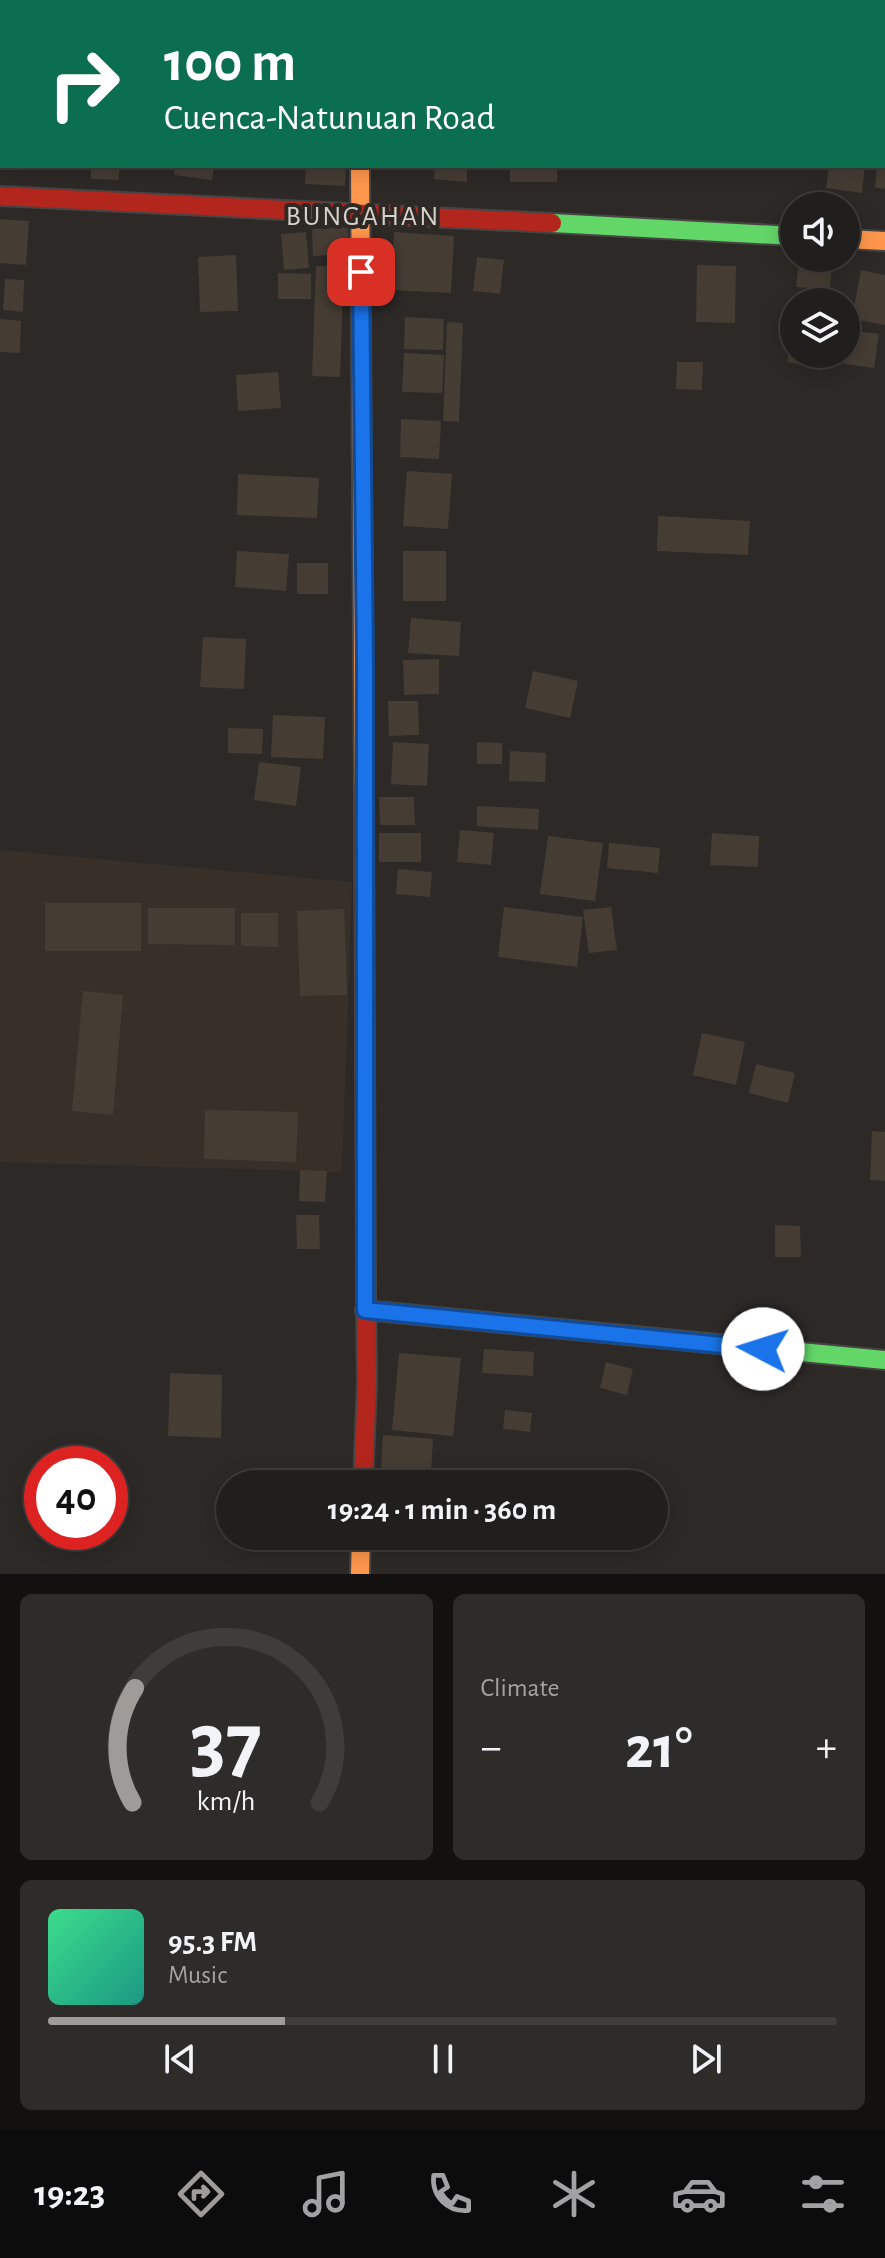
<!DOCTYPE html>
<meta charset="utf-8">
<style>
:root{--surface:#211f1d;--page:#2d2c2a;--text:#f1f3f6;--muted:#a2a2a4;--line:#3e3d3b;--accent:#9e9b98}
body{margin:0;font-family:"Alegreya Sans",sans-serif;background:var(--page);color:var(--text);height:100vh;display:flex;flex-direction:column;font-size:30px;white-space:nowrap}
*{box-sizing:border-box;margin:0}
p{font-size:26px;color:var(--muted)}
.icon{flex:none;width:44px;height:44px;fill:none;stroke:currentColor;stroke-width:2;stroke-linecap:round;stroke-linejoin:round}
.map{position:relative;height:1574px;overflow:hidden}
.panel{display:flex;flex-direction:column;gap:20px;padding:20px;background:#121110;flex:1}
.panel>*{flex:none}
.banner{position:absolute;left:0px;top:0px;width:886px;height:168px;box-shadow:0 4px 20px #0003,0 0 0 2px var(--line);background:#0b6e4f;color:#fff;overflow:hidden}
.tools{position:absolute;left:780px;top:192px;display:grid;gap:16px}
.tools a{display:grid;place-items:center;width:80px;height:80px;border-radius:50%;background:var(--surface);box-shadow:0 4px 20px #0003,0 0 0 2px var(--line);font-size:40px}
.speed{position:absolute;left:24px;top:1446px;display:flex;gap:16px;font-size:40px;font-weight:700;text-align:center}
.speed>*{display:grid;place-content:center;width:104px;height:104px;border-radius:50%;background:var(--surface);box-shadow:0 4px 20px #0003,0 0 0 2px var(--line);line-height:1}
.speed .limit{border:12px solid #d22;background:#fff;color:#111}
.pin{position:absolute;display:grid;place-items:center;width:68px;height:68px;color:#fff;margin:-34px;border-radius:16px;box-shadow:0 4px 12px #0006}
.me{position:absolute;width:88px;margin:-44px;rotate:275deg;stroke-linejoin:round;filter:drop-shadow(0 0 6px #0008)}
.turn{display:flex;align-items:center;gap:28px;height:168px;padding:0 32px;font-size:36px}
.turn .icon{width:104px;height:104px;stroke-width:2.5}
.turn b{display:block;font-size:56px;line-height:68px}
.big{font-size:60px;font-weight:700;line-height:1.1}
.panel .tile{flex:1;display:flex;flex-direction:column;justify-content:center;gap:12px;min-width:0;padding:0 28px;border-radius:12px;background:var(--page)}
.panel .dial{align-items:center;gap:0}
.dial svg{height:208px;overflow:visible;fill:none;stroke:var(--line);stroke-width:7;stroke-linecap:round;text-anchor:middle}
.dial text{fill:var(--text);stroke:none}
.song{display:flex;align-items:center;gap:24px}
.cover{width:96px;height:96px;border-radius:12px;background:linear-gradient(135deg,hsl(150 70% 55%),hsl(170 70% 35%))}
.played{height:8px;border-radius:4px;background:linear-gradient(90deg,var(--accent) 30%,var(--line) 30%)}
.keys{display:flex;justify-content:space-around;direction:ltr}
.heat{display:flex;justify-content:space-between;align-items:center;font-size:44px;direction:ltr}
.panel .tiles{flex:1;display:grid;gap:20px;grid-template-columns:1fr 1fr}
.tile:last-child{grid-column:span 2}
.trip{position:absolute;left:216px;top:1470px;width:452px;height:80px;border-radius:40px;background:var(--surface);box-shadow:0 4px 20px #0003,0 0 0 2px var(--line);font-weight:700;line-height:80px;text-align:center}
.tab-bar{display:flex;height:128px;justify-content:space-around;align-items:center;background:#0d0c0c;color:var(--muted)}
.tab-bar .icon{width:56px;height:56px}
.tab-bar .active{color:var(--accent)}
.tab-bar b{font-size:36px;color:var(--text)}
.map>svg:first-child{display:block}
.built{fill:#383028}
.building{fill:#453d34}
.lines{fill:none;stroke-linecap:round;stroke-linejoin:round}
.fast-casing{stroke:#474544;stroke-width:22}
.slow-casing{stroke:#474544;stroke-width:22}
.jam-casing{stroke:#474544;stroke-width:22}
.fast{stroke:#63d668;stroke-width:18}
.slow{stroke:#ff974d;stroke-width:18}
.jam{stroke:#b3261e;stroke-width:18}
.route-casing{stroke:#114b97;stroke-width:20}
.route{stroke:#1a73e8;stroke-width:14}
.labels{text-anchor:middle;stroke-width:8;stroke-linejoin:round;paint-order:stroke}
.quarter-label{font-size:28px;letter-spacing:2px;fill:#d7d1cc;stroke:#2e2925}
</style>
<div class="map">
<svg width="885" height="1574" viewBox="0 0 885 1574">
<rect width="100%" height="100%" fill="#2c2927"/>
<path class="built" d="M0 850 352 882 342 1172 0 1162Z"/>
<g class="building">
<path d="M91 166H119V180L91 179Z"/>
<path d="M175 166H214L212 180 174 175Z"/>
<path d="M306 166H346L345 186 305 184Z"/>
<path d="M435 166H467V182L434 179Z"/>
<rect x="510" y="166" width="47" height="16"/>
<path d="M602 166H646V170L602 169Z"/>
<path d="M829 166H865L862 193 826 188Z"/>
<path d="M877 166H885V189L875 188Z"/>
<path d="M0 219 29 221 26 265 0 263Z"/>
<path d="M348 227 349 254 313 256 312 229Z"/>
<path d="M306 232 309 268 284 270 281 234Z"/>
<path d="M394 232 454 236 451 293 391 290Z"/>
<path d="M236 255 238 311 200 312 198 257Z"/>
<path d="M477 257 504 260 500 294 473 291Z"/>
<path d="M799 262 832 265 830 290 796 287Z"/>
<path d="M697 265 736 266 735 323 696 322Z"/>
<path d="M316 266 344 267 340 377 312 376Z"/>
<path d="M861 270 885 275V325L852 319Z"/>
<path d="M278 273 311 274V299H278Z"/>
<path d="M5 279 24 280 23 312 3 310Z"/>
<path d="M405 317 444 319 443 350 404 349Z"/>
<path d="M0 319 21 321 20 353 0 352Z"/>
<path d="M447 322 463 323 459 422 443 421Z"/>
<path d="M849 330 879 334 874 368 844 364Z"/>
<path d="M791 342 794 343V354H820L817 368 787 362Z"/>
<path d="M404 353 444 355 442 393 402 392Z"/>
<path d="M677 362H703L702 390 676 389Z"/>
<path d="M278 372 281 408 238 411 236 375Z"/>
<path d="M401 419 441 421 439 459 400 457Z"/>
<path d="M407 471 452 474 448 529 403 526Z"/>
<path d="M238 474 319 478 317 518 237 515Z"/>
<path d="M658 516 750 521 748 555 657 551Z"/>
<path d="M237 551 289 554 286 591 235 587Z"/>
<rect x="403" y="551" width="43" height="50"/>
<rect x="297" y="563" width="31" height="31"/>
<path d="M411 618 461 622 459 656 408 653Z"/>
<path d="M203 637 246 639 244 689 200 687Z"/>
<path d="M439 659V694L404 695 403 660Z"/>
<path d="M533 671 578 681 570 718 525 708Z"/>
<path d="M388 701H418L419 735 389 736Z"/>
<path d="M273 715 325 717 323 759 271 757Z"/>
<path d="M228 728 263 729 262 754 228 753Z"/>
<path d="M393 742 429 744 427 786 391 784Z"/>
<path d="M477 742 502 743V764H477Z"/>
<path d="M510 751 546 753 545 782 509 781Z"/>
<path d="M259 762 301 767 296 806 254 800Z"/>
<path d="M379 797H414L415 825H380Z"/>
<path d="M477 806 539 809 538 830 477 826Z"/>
<path d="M460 830 494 833 491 865 457 862Z"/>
<rect x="379" y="833" width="42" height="29"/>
<path d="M712 833 759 836 758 867 710 865Z"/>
<path d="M548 836 603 843 595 901 540 894Z"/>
<path d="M609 843 660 848 658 873 607 868Z"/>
<path d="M398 869 432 872 430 897 396 894Z"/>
<rect x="45" y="903" width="96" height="48"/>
<path d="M504 907 583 917 577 967 498 957Z"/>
<path d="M611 907 617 950 589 953 583 910Z"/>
<path d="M148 908H235V945L148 944Z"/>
<path d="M344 909 347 995 300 996 297 911Z"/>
<path d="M241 913H278V947L241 946Z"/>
<path d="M83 991 123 995 113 1115 72 1111Z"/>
<path d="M702 1033 745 1042 736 1085 693 1075Z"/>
<path d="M756 1064 795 1073 788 1103 749 1093Z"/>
<path d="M205 1110 298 1112 296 1162 204 1159Z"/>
<path d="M872 1131 885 1132V1181L870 1180Z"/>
<path d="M300 1170 327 1171 325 1202 299 1201Z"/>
<path d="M296 1215H319L320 1249H297Z"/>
<path d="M775 1225 800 1226 801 1257H775Z"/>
<path d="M484 1349 534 1352 533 1376 482 1373Z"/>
<path d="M399 1353 461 1358 453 1436 392 1430Z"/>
<path d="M606 1362 633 1369 627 1395 600 1388Z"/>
<path d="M170 1373 222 1375 221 1438 168 1436Z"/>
<path d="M505 1410 532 1413 530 1432 503 1429Z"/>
<path d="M383 1435 433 1439 431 1472 381 1469Z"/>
<path d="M490 1477 491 1484H465V1483Z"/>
</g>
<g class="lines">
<g class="fast-casing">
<g id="fast">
<path d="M360 0V2"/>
<path d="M552 223 794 236"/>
<path d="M364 799 366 1294"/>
<path d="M365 1310 885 1360"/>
</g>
</g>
<g class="slow-casing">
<g id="slow">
<path d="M360 166 364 799"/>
<path d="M846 239 885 241"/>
<path d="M360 1574 361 1536"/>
</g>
</g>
<g class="jam-casing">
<g id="jam">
<path d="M0 196 552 223"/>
<path d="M363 1484 367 1382 366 1294"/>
</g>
</g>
<use href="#fast" class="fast"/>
<use href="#slow" class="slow"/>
<use href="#jam" class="jam"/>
</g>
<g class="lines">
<g class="route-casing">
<path id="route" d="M361 272 365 662V1310L763 1349"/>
</g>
<use href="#route" class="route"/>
</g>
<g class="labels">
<g class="quarter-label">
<text x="363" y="225">BUNGAHAN</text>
</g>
</g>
</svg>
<div class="tools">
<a><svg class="icon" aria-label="sound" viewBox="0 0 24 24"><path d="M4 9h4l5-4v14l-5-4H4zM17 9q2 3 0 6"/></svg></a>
<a><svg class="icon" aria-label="layers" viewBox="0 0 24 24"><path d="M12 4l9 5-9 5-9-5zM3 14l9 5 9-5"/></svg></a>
</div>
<div class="speed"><div class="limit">40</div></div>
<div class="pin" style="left:361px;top:272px;background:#d93025"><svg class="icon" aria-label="arrive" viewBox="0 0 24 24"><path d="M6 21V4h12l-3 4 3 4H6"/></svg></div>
<svg class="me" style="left:763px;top:1349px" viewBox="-20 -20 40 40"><circle r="19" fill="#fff"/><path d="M0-13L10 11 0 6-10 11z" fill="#1a73e8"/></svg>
<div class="trip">19:24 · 1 min · 360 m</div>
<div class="banner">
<div class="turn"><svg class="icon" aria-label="right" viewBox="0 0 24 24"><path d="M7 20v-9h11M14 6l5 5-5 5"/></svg><div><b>100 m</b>Cuenca-Natunuan Road</div></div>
</div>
</div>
<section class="panel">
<div class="tiles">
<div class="tile dial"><svg viewBox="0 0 100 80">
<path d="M14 69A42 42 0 1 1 86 69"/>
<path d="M14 69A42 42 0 0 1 15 25" stroke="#9e9b98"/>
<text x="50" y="56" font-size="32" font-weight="700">37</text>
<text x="50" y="72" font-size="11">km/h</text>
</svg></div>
<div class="tile"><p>Climate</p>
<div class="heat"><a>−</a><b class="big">21°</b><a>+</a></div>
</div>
<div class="tile">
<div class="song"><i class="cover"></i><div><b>95.3 FM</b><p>Music</p></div></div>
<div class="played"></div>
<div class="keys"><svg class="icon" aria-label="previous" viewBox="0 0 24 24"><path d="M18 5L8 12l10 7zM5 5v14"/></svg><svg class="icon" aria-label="pause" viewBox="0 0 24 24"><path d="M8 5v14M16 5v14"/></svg><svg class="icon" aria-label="next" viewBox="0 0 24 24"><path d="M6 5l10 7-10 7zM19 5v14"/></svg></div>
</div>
</div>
</section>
<nav class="tab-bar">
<b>19:23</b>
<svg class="icon active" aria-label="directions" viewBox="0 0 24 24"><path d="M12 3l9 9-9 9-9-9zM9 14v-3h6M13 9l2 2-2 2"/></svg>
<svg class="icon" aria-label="music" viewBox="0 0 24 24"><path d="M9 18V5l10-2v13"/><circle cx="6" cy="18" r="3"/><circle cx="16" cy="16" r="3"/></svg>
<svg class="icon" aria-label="phone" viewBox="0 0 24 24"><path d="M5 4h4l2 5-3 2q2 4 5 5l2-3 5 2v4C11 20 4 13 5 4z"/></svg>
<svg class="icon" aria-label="climate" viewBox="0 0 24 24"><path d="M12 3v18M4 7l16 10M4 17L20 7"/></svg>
<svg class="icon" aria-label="car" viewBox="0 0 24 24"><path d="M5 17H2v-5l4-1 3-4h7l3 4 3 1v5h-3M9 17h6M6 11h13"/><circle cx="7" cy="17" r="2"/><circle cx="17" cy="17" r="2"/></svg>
<svg class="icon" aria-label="filters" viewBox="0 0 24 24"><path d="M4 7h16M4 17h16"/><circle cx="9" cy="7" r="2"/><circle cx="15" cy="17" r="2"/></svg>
</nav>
